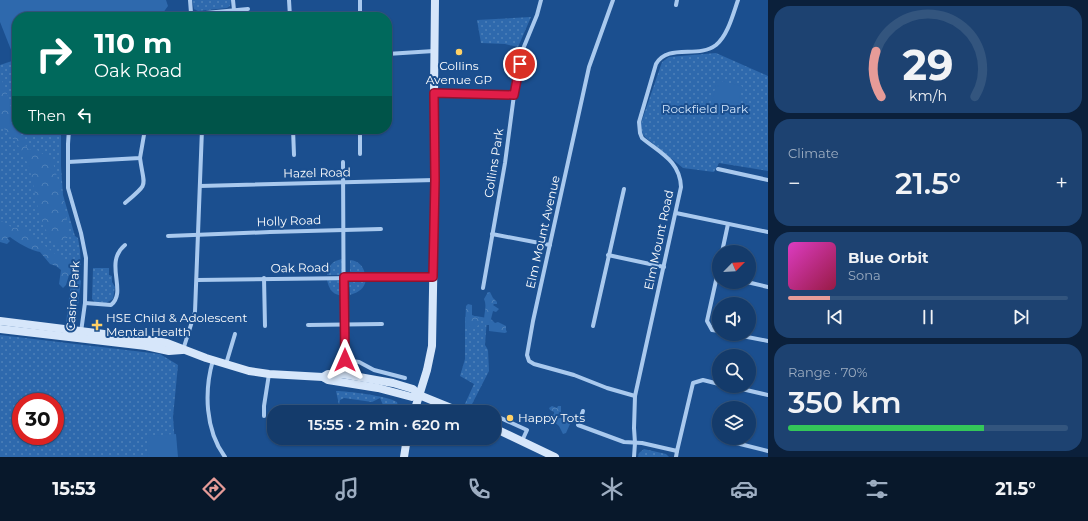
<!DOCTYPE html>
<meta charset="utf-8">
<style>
:root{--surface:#143b6b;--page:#1d4271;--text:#f1f3f6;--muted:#9dadc1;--line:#33557e;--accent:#e69b98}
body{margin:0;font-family:Montserrat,sans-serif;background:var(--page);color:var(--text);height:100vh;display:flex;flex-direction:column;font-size:15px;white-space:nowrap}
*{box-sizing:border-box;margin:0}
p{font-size:13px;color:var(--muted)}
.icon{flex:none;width:22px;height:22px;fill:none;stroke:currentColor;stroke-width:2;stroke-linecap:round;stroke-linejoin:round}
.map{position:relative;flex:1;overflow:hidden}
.details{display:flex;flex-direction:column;gap:6px;padding:6px;background:#0b203b;width:320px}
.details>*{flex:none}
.hud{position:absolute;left:12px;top:12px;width:380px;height:122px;border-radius:16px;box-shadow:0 1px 3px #0004,0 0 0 1px var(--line);background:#00695c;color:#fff;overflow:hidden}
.needle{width:26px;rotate:66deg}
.tools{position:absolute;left:712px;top:245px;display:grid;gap:8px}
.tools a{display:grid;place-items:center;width:44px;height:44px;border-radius:50%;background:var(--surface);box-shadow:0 1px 3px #0004,0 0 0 1px var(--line);font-size:20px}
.speed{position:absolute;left:12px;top:393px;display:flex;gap:8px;font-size:20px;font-weight:700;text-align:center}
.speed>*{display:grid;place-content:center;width:52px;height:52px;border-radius:50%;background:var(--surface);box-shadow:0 1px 3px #0004,0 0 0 1px var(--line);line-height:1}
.speed .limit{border:6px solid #d22;background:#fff;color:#111}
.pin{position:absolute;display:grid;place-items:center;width:34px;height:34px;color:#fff;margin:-17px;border:2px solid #fff;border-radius:50%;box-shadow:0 1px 4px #0007}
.me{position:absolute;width:44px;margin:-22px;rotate:0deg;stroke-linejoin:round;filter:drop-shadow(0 0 3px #0008)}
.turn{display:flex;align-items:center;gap:14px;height:84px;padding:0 16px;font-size:18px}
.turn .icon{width:52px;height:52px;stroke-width:2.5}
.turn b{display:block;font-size:28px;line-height:34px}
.then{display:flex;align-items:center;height:38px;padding:0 16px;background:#0003;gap:8px;font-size:15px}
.big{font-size:30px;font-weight:600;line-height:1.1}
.details .tile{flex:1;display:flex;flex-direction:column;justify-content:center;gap:6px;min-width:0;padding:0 14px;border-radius:16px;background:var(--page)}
.details .dial{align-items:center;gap:0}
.dial svg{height:104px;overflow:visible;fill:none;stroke:var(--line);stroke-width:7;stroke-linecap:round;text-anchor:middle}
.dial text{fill:var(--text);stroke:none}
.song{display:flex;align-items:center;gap:12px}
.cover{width:48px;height:48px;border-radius:6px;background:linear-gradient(135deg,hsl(310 70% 55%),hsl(340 70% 35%))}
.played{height:4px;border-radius:2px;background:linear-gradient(90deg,var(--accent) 15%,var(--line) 15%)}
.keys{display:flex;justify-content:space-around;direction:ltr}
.heat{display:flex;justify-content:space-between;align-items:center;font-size:22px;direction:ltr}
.charge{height:6px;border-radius:3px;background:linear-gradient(90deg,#34c759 70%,var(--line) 0)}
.trip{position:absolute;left:267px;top:405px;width:234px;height:40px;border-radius:16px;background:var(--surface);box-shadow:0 1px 3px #0004,0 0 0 1px var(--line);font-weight:600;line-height:40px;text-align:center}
.tab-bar{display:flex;height:64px;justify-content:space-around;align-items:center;background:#08182b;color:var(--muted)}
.tab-bar .icon{width:28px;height:28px}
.tab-bar .selected{color:var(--accent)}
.tab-bar b{font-size:18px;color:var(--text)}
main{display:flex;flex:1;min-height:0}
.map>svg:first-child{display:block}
.green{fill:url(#green-dots);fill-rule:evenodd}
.forest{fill:url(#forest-crowns)}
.pitch{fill:#2e69ad}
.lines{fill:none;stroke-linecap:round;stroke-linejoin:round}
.minor{stroke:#a9c9ee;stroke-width:4}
.secondary{stroke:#d6e6fa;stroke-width:8}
.route-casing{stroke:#92132f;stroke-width:10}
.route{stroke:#e11d48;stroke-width:7}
.poi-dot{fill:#ffd166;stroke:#1b4f8f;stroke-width:1.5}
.labels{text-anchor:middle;stroke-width:4;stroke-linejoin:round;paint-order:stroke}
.poi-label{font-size:12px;fill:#fff;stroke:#1b4f8f;text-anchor:start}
.park-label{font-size:12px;fill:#cfe3fa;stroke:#1b4f8f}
.street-label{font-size:12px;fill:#fff;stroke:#1b4f8f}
</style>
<main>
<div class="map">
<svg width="768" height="457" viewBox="0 0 768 457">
<defs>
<pattern id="green-dots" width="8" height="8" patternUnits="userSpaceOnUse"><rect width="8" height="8" fill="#2e69ad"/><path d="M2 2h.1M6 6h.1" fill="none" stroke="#4d80b9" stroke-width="1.8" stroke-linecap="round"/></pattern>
<pattern id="forest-crowns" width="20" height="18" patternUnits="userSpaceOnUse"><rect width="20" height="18" fill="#2e69ad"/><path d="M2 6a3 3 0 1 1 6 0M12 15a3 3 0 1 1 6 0" fill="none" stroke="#4d80b9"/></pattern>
</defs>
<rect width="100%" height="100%" fill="#1b4f8f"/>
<g class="green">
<path d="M192 0H231L230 6 227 8 198 11 194 9Z"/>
<path d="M531 17 518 47 505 44 481 43 477 20Z"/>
<path d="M716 53 768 76V171L719 163 714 172 683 168 646 138 641 132V123L662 62 669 57Z"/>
<path d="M15 60 17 65V129H63L61 133V166L63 195 75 236 78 238 80 250 81 267 74 272 81 281 76 321 73 323H66L72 274 0 222V65Z"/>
<path d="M342 259V275H327C328 266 332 261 342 259Z"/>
<path d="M350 260C359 261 363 266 365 274H350Z"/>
<path d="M93 268H109V275L112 276V282L115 287 113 299 106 303 95 302 92 299Z"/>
<path d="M327 280H342V296C332 294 329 289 327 280Z"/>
<path d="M349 280H366C364 289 359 292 350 295Z"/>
<path d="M476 316 487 318 485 345 488 350 489 371 470 408 464 406 474 384 460 376 465 359V317Z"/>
<path d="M0 335 160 354 178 365 173 417 176 457H0ZM21 402H55V436H21Z"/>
<path d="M336 391C347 391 388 396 397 402L399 412H386L380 398 372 402 344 398 340 400 339 405Z"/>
<path d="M644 449 666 454 669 457H638L639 453Z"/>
</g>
<g class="forest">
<path d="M0 77C6 87 7 97 11 107 13 115 17 121 17 129H18L24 143 28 149 37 150 53 161C54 169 57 177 60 185 65 202 67 220 68 237L62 243 57 244C37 227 37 195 30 171 24 151 15 139 0 125Z"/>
<path d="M0 220 13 228 21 227 63 260 75 261 79 262 72 274 69 275 66 285 63 288 59 284 61 270 56 266 50 264 40 252C32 251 16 242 10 237L7 238 10 241 7 244 0 242Z"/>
<path d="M488 292H490L493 298 497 302V304H494L493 305 499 309 496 312 493 311 491 319 495 323 498 322 506 326V330L507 332 505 333 489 331V325H485C482 316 488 308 484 299Z"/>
<path d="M468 304 472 305V315L480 318V323C477 329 470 327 465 326L466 306Z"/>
<path d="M552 406 557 408 558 406H561V412L557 418H562L570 424 566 433 563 434 559 426 554 422 552 423 545 421V418L554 414V412L550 410 549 408Z"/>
</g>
<g class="pitch">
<path d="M0 0H166L168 6 160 17H17V65L0 22Z"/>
<path d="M717 80 742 86 735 117 710 111Z"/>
<path d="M176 434 178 457H148L147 436Z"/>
</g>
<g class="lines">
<g class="minor">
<path d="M190 0 191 13"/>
<path d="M233 0 234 10"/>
<path d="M289 0 290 17"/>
<path d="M360 0V17"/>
<path d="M613 0 589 67 533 321 527 355 529 361 534 364 574 375 607 388 635 396"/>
<path d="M676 5 677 0"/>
<path d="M163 17 248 9"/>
<path d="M387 54 434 51"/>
<path d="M434 93 514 95"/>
<path d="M69 129 68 144V188L81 233 86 258 85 303 81 332"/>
<path d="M293 129 294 155"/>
<path d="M360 129V154"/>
<path d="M202 131 233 130"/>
<path d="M68 162 140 158 145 129"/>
<path d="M343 162 344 374"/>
<path d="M718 169 768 180"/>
<path d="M200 186 435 180"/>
<path d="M125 203C150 182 144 188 140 158"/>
<path d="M676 213 768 232"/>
<path d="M492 234 550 245"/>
<path d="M168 236 270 232 381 229"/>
<path d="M722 252 728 224"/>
<path d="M608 255 664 267"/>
<path d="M719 267 707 321 712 330 719 331"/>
<path d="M264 278 265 326"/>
<path d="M197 280 433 277"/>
<path d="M747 282 768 287"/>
<path d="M483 288 505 163 514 95 523 49 537 15 541 0"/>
<path d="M85 303 111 305C128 291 103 263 125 245"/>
<path d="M308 325 382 324"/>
<path d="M593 326 624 189"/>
<path d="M732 334 768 341"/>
<path d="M183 350 195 312 202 129"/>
<path d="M213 360C204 391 205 430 225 457"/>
<path d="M345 360 359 362 374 370 405 378"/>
<path d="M226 364 235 334"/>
<path d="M729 386 768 395"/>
<path d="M583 411 578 425 624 442 642 443 677 451 693 383 703 380 719 384"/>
<path d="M494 415 527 430 522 441"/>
<path d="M264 416V406L269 374"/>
<path d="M732 442 768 451"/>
<path d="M634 457 635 443 634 428 635 396 681 187C680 161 660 153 642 138L640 133 639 122 656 64C668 43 698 59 716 45 728 35 733 14 738 0"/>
<path d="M676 457 677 451"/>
</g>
<g class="secondary">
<path d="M0 321 144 339 167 343 206 358 249 371 269 374 323 377 328 380 378 388 412 397 419 395"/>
<path d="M0 329 146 346 169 351 182 350"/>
<path d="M323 377 328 374H342L393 383 413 389 419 395 461 412"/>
<path d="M414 412 427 370 432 346 435 180 434 93 435 0"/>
<path d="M494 428 555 457"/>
<path d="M404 457 407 438"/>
</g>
</g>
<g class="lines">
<g class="route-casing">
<path id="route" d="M345 360 344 277H433L435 180 434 93 514 95 520 64"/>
</g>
<use href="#route" class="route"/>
</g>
<g class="poi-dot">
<circle cx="459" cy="52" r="4"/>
<path d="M95 319h4v4h4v4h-4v4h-4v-4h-4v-4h4z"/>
<circle cx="510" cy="418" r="4"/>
</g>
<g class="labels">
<g class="poi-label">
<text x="459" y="70" text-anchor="middle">Collins<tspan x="459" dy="14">Avenue GP</tspan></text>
<text x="106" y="322">HSE Child &amp; Adolescent<tspan x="106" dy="14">Mental Health</tspan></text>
<text x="518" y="422">Happy Tots</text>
</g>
<g class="park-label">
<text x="705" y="113">Rockfield Park</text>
</g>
<g class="street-label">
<text transform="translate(494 163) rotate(-81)" y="4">Collins Park</text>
<text transform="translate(317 173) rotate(-1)" y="4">Hazel Road</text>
<text transform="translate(289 221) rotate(-2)" y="4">Holly Road</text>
<text transform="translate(543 232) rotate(-77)" y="4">Elm Mount Avenue</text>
<text transform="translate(659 240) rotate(-78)" y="4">Elm Mount Road</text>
<text transform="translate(300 268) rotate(-1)" y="4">Oak Road</text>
<text transform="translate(73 296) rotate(-86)" y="4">Casino Park</text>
</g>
</g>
</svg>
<div class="tools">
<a><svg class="needle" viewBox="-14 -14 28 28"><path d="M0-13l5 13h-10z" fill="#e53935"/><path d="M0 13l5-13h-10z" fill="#9dadc1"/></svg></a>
<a><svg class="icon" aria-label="sound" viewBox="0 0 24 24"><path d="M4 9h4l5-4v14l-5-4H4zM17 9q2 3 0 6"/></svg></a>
<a><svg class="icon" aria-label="search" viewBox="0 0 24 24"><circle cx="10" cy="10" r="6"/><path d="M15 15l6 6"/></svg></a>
<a><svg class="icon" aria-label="layers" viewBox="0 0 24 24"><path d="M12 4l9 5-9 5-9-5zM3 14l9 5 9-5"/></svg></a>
</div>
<div class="speed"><div class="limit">30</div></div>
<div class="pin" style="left:520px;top:64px;background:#d93025"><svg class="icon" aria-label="arrive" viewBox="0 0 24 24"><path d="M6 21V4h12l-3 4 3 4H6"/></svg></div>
<svg class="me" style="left:345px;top:360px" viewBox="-20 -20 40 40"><path d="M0-17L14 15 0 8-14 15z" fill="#e11d48" stroke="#fff" stroke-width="4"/></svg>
<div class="trip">15:55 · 2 min · 620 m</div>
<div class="hud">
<div class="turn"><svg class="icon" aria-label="right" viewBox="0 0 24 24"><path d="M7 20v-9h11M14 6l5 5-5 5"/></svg><div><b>110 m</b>Oak Road</div></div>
<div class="then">Then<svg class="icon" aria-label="left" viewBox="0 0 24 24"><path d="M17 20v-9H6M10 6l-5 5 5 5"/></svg></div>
</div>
</div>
<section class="details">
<div class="tile dial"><svg viewBox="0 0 100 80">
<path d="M14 69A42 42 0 1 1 86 69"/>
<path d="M14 69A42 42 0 0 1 10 34" stroke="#e69b98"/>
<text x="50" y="56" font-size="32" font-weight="700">29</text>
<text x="50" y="72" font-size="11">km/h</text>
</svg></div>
<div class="tile"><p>Climate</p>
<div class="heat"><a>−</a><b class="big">21.5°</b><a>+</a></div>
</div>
<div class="tile">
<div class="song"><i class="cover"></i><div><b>Blue Orbit</b><p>Sona</p></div></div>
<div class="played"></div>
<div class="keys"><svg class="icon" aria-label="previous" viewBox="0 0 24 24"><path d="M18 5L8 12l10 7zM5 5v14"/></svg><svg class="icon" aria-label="pause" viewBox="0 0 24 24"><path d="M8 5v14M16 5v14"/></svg><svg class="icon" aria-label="next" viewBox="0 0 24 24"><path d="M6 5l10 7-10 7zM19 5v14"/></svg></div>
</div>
<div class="tile"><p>Range · 70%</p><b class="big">350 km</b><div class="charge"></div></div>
</section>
</main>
<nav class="tab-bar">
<b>15:53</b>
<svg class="icon selected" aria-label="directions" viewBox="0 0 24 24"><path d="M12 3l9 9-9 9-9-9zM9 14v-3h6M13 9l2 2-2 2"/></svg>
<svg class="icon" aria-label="music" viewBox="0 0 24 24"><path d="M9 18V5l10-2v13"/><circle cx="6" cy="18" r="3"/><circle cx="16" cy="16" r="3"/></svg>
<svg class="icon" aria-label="phone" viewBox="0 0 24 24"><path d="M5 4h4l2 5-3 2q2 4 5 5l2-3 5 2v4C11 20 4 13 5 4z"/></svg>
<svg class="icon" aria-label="climate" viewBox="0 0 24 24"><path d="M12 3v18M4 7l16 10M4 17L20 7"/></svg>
<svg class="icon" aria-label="car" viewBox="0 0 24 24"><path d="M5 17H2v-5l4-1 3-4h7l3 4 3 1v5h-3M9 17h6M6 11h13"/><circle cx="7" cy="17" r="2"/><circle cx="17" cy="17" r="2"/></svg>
<svg class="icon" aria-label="filters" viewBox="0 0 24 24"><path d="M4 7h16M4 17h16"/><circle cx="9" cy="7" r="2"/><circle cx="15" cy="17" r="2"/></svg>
<b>21.5°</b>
</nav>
